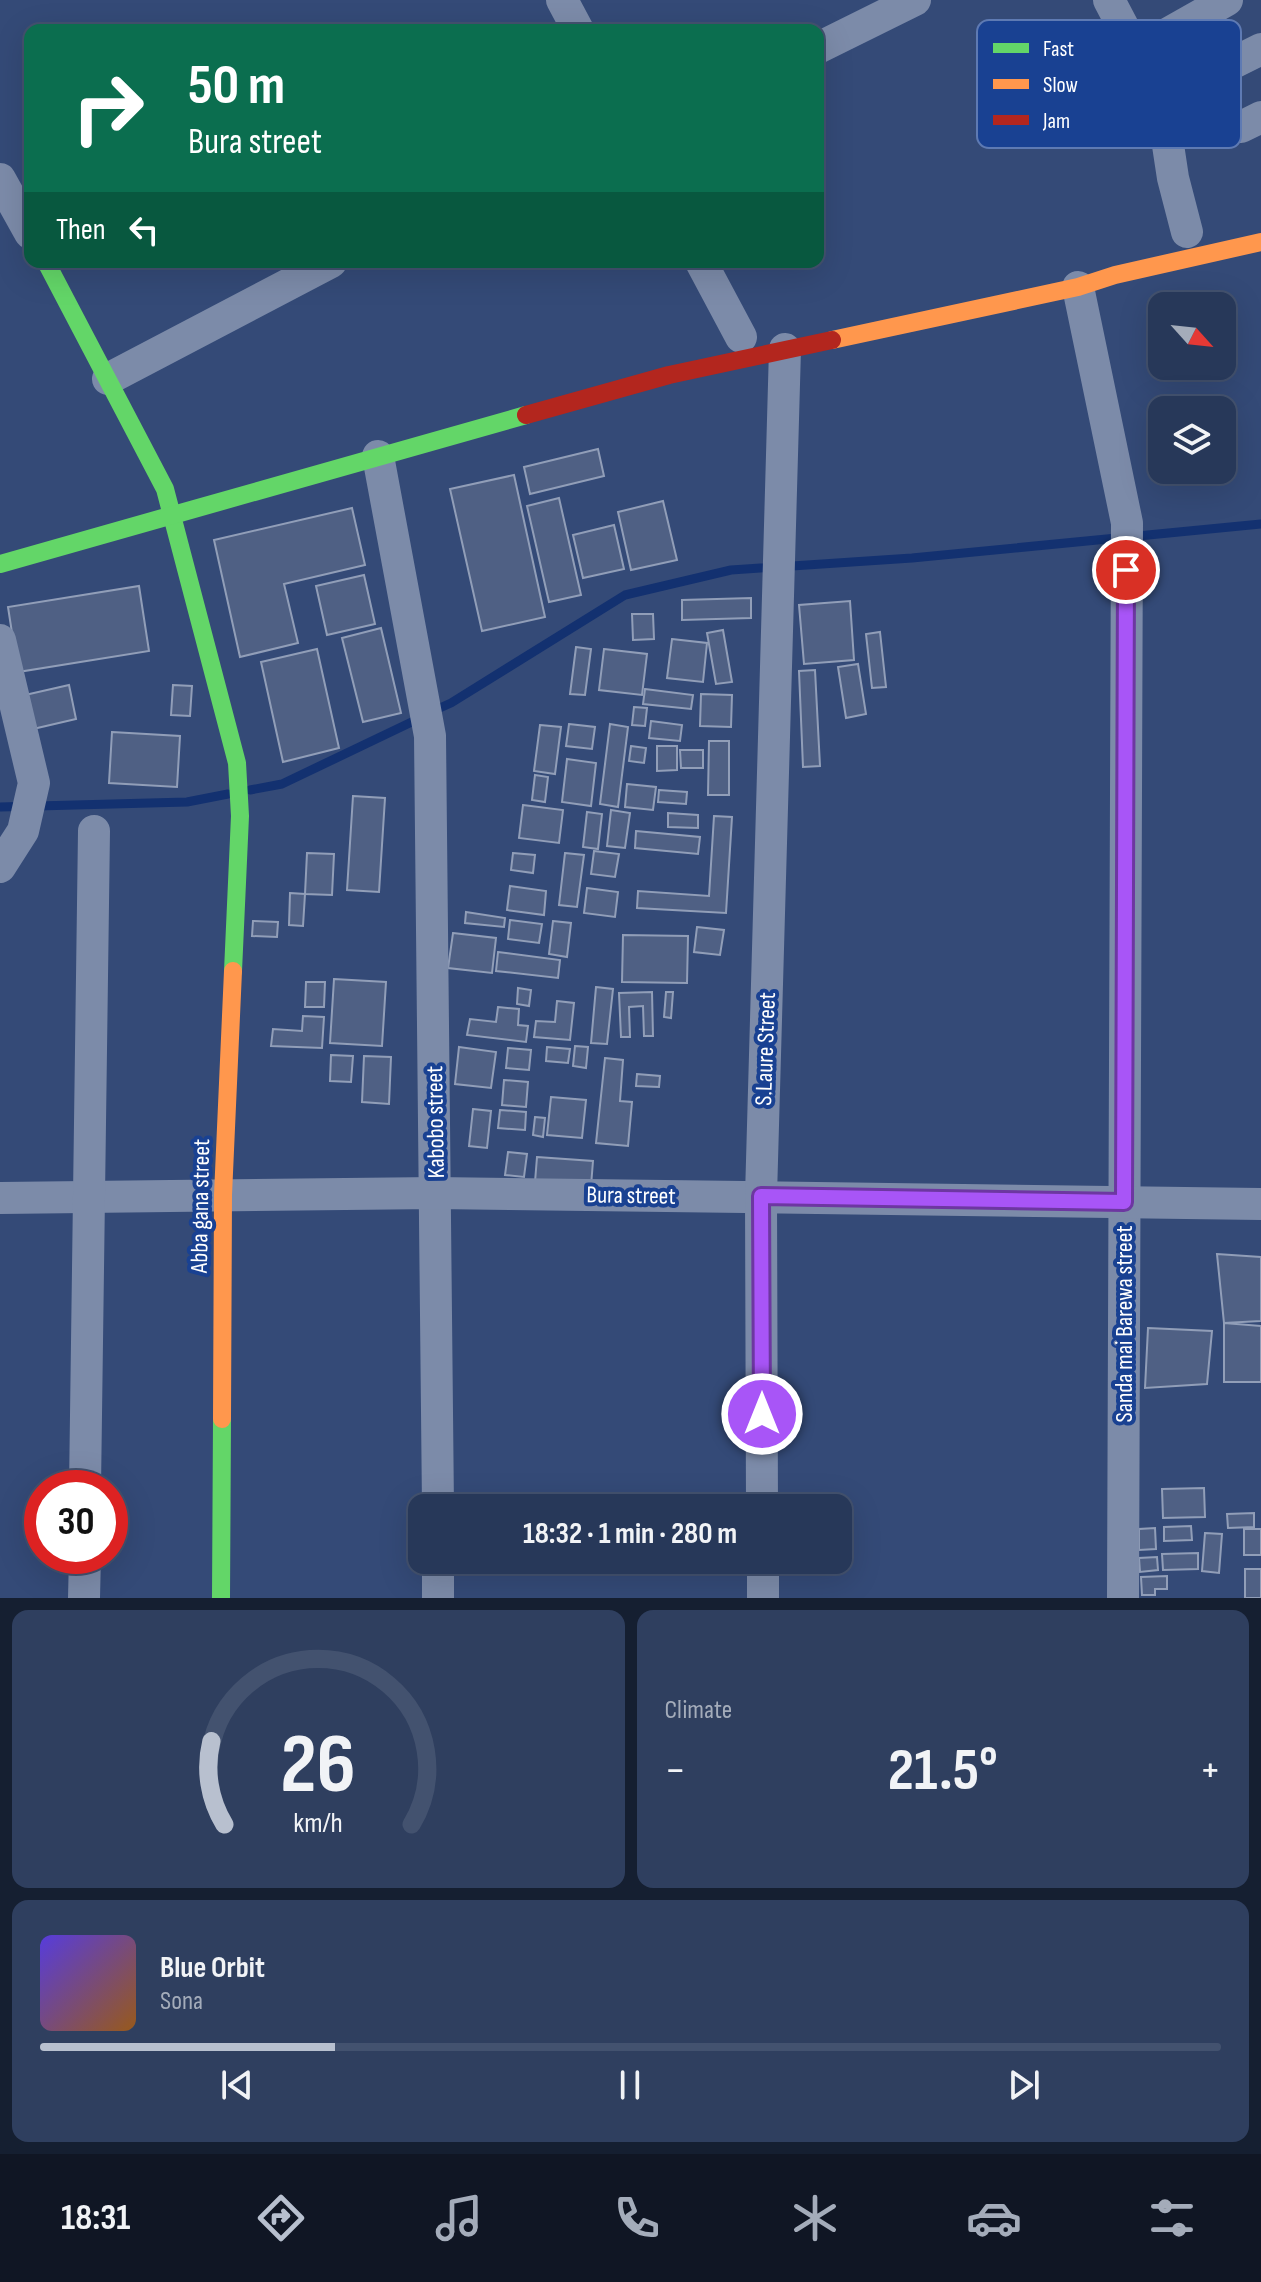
<!DOCTYPE html>
<meta charset="utf-8">
<style>
:root{--surface:#273859;--page:#2f3f5f;--text:#f1f3f6;--muted:#a4acba;--line:#43526f;--accent:#b8c0cf}
body{margin:0;font-family:"Sofia Sans Condensed",sans-serif;background:var(--page);color:var(--text);height:100vh;display:flex;flex-direction:column;font-size:30px;white-space:nowrap}
*{box-sizing:border-box;margin:0}
p{font-size:26px;color:var(--muted)}
.icon{flex:none;width:44px;height:44px;fill:none;stroke:currentColor;stroke-width:2;stroke-linecap:round;stroke-linejoin:round}
.map{position:relative;height:1598px;overflow:hidden}
.sheet{display:flex;flex-direction:column;gap:12px;padding:12px;background:#151f31;flex:1}
.sheet>*{flex:none}
.banner{position:absolute;left:24px;top:24px;width:800px;height:244px;border-radius:16px;box-shadow:0 8px 32px #0002,0 0 0 2px var(--line);background:#0b6e4f;color:#fff;overflow:hidden}
.needle{width:52px;rotate:117deg}
.controls{position:absolute;left:1148px;top:292px;display:grid;gap:16px}
.controls a{display:grid;place-items:center;width:88px;height:88px;border-radius:16px;background:var(--surface);box-shadow:0 8px 32px #0002,0 0 0 2px var(--line);font-size:40px}
.speed{position:absolute;left:24px;top:1470px;display:flex;gap:16px;font-size:40px;font-weight:700;text-align:center}
.speed>*{display:grid;place-content:center;width:104px;height:104px;border-radius:50%;background:var(--surface);box-shadow:0 8px 32px #0002,0 0 0 2px var(--line);line-height:1}
.speed .limit{border:12px solid #d22;background:#fff;color:#111}
.pin{position:absolute;display:grid;place-items:center;width:68px;height:68px;color:#fff;margin:-34px;border:4px solid #fff;border-radius:50%;box-shadow:0 2px 8px #0007}
.me{position:absolute;width:88px;margin:-44px;rotate:0deg;stroke-linejoin:round;filter:drop-shadow(0 0 6px #0008)}
.turn{display:flex;align-items:center;gap:28px;height:168px;padding:0 32px;font-size:36px}
.turn .icon{width:104px;height:104px;stroke-width:2.5}
.turn b{display:block;font-size:56px;line-height:68px}
.then{display:flex;align-items:center;height:76px;padding:0 32px;background:#0003;gap:16px;font-size:30px}
.big{font-size:60px;font-weight:700;line-height:1.1}
.sheet .widget{flex:1;display:flex;flex-direction:column;justify-content:center;gap:12px;min-width:0;padding:0 28px;border-radius:16px;background:var(--page)}
.sheet .dial{align-items:center;gap:0}
.dial svg{height:208px;overflow:visible;fill:none;stroke:var(--line);stroke-width:7;stroke-linecap:round;text-anchor:middle}
.dial text{fill:var(--text);stroke:none}
.song{display:flex;align-items:center;gap:24px}
.cover{width:96px;height:96px;border-radius:12px;background:linear-gradient(135deg,hsl(250 70% 55%),hsl(30 70% 35%))}
.played{height:8px;border-radius:4px;background:linear-gradient(90deg,var(--accent) 25%,var(--line) 25%)}
.keys{display:flex;justify-content:space-around;direction:ltr}
.heat{display:flex;justify-content:space-between;align-items:center;font-size:44px;direction:ltr}
.sheet .tiles{flex:1;display:grid;gap:12px;grid-template-columns:1fr 1fr}
.widget:last-child{grid-column:span 2}
.trip{position:absolute;left:408px;top:1494px;width:444px;height:80px;border-radius:16px;background:var(--surface);box-shadow:0 8px 32px #0002,0 0 0 2px var(--line);font-weight:700;line-height:80px;text-align:center}
.tabs{display:flex;height:128px;justify-content:space-around;align-items:center;background:#101624;color:var(--muted)}
.tabs .icon{width:56px;height:56px}
.tabs .on{color:var(--accent)}
.tabs b{font-size:36px;color:var(--text)}
.map>svg:first-child{display:block}
.lines{fill:none;stroke-linecap:round;stroke-linejoin:round}
.stream{stroke:#133170;stroke-width:9}
.building{fill:#4f6084;stroke:#919eb8;stroke-width:2}
.street{stroke:#7c8ba9;stroke-width:32}
.fast{stroke:#63d668;stroke-width:18}
.slow{stroke:#ff974d;stroke-width:18}
.jam{stroke:#b3261e;stroke-width:18}
.route-casing{stroke:#6d37a1;stroke-width:20}
.route{stroke:#a855f7;stroke-width:14}
.labels{text-anchor:middle;stroke-width:8;stroke-linejoin:round;paint-order:stroke}
.street-label{font-size:24px;fill:#fff;stroke:#194192}
.key{fill:#194192;stroke:#5e7ab3;stroke-width:2}
.key-label{font-size:22px;fill:#fff}
</style>
<div class="map">
<svg width="1261" height="1598" viewBox="0 0 1261 1598">
<rect width="100%" height="100%" fill="#344a77"/>
<g class="lines">
<g class="stream">
<path d="M433 711 451 703 625 595 731 570 912 558 1261 524"/>
<path d="M250 790 282 784 420 718"/>
<path d="M0 807 187 802 228 794"/>
</g>
</g>
<g class="building">
<path d="M598 449 604 476 530 494 524 467Z"/>
<path d="M514 475 545 617 482 631 450 489Z"/>
<path d="M559 498 581 595 549 602 527 506Z"/>
<path d="M663 501 677 560 631 570 618 512Z"/>
<path d="M352 508 365 565 284 584 298 643 240 657 214 540Z"/>
<path d="M614 525 624 569 583 578 573 535Z"/>
<path d="M364 575 375 624 327 635 316 586Z"/>
<path d="M139 586 149 651 18 672 8 607Z"/>
<path d="M751 598V618L682 620V600Z"/>
<path d="M850 601 854 660 804 664 799 605Z"/>
<path d="M632 614H653L654 639 633 640Z"/>
<path d="M381 628 401 713 363 722 342 638Z"/>
<path d="M723 630 732 682 716 684 707 633Z"/>
<path d="M880 632 886 687 872 688 866 634Z"/>
<path d="M672 639 707 643 703 682 667 678Z"/>
<path d="M576 647 591 649 585 695 570 694Z"/>
<path d="M317 649 339 748 283 762 261 662Z"/>
<path d="M604 649 647 654 642 695 599 690Z"/>
<path d="M858 664 866 714 846 718 838 667Z"/>
<path d="M815 670 820 766 803 767 799 671Z"/>
<path d="M69 685 76 719 33 729 25 695Z"/>
<path d="M173 685 192 686 190 716 171 715Z"/>
<path d="M645 689 693 695 691 709 643 704Z"/>
<path d="M701 694 732 695 731 727 700 726Z"/>
<path d="M634 707 647 708 645 726 632 725Z"/>
<path d="M651 721 682 725 680 741 649 738Z"/>
<path d="M569 724 595 727 592 749 566 746Z"/>
<path d="M610 724 628 727 618 807 600 804Z"/>
<path d="M540 725 561 727 555 774 534 771Z"/>
<path d="M112 732 180 736 177 787 109 783Z"/>
<path d="M709 741H729V795H708Z"/>
<path d="M631 746 646 748 644 763 629 761Z"/>
<path d="M657 746H677V770L657 771Z"/>
<path d="M680 750H703V768H681Z"/>
<path d="M567 759 596 763 591 806 562 802Z"/>
<path d="M535 775 548 777 545 802 532 800Z"/>
<path d="M627 784 656 787 653 810 625 807Z"/>
<path d="M659 790 687 792 686 804 658 802Z"/>
<path d="M353 796 385 798 379 892 347 890Z"/>
<path d="M523 805 563 810 559 843 519 838Z"/>
<path d="M611 810 630 813 625 848 607 846Z"/>
<path d="M587 812 602 814 598 849 583 847Z"/>
<path d="M668 813 698 815V828L668 827Z"/>
<path d="M714 816 732 817 726 913 637 908 638 891 709 896Z"/>
<path d="M636 831 700 837 698 854 635 848Z"/>
<path d="M594 851 619 854 615 877 591 874Z"/>
<path d="M307 853 334 854 332 895 305 894Z"/>
<path d="M513 853 535 855 533 873 511 870Z"/>
<path d="M565 853 584 855 577 907 559 905Z"/>
<path d="M510 886 546 891 544 915 507 910Z"/>
<path d="M587 888 618 892 615 917 584 913Z"/>
<path d="M290 893 305 894 303 926 289 925Z"/>
<path d="M466 912 505 918 504 927 465 923Z"/>
<path d="M510 920 542 924 539 943 508 939Z"/>
<path d="M253 921 278 922 277 937 252 936Z"/>
<path d="M553 921 571 923 567 957 549 954Z"/>
<path d="M697 927 724 930 720 955 694 952Z"/>
<path d="M453 933 496 938 492 973 448 968Z"/>
<path d="M623 935 688 936 687 983 622 982Z"/>
<path d="M498 952 560 960 558 978 496 971Z"/>
<path d="M334 979 386 982 382 1046 330 1043Z"/>
<path d="M306 982H325L324 1007H305Z"/>
<path d="M596 987 613 989 607 1044 591 1043Z"/>
<path d="M518 988 531 990 529 1006 517 1004Z"/>
<path d="M652 992 653 1036H644L643 1006 629 1007 630 1037H621L619 993Z"/>
<path d="M666 992H673L671 1018 664 1017Z"/>
<path d="M557 1001 574 1003 570 1040 534 1037 536 1021 555 1022Z"/>
<path d="M498 1007 519 1009 518 1025 528 1026 526 1042 467 1035 470 1019 496 1022Z"/>
<path d="M303 1016 324 1017 322 1048 271 1046 273 1029 302 1031Z"/>
<path d="M575 1046 588 1047 586 1068 573 1066Z"/>
<path d="M459 1047 496 1052 491 1088 455 1084Z"/>
<path d="M547 1047 570 1049 568 1063 546 1061Z"/>
<path d="M508 1048 531 1050 529 1070 506 1068Z"/>
<path d="M331 1055 353 1056 351 1082 330 1081Z"/>
<path d="M364 1056 391 1057 389 1104 362 1102Z"/>
<path d="M605 1058 623 1060 620 1101 632 1102 628 1146 596 1143Z"/>
<path d="M637 1074 660 1076 659 1087 636 1086Z"/>
<path d="M504 1080 528 1082 526 1107 502 1105Z"/>
<path d="M551 1097 586 1100 582 1138 547 1135Z"/>
<path d="M473 1109 491 1111 487 1148 469 1146Z"/>
<path d="M500 1110 526 1112 525 1130 498 1128Z"/>
<path d="M535 1117 545 1118 543 1137 533 1135Z"/>
<path d="M508 1152 527 1154 524 1177 505 1175Z"/>
<path d="M537 1157 593 1161 591 1186 535 1182Z"/>
<path d="M1217 1254 1261 1257V1321L1224 1323Z"/>
<path d="M1224 1323 1261 1326V1382H1224Z"/>
<path d="M1148 1328 1212 1331 1207 1384 1145 1388Z"/>
<path d="M1204 1488 1205 1517 1163 1518 1162 1489Z"/>
<path d="M1254 1513V1527L1228 1528 1227 1514Z"/>
<path d="M1191 1526 1192 1540 1164 1541V1527Z"/>
<path d="M1155 1528 1156 1549 1139 1550V1529Z"/>
<rect x="1244" y="1529" width="17" height="26"/>
<path d="M1205 1533 1222 1534 1219 1573 1202 1571Z"/>
<path d="M1198 1553V1569L1163 1570 1162 1554Z"/>
<path d="M1157 1557 1158 1570 1140 1572 1139 1558Z"/>
<rect x="1245" y="1569" width="16" height="29"/>
<path d="M1167 1576V1589H1155V1595H1142L1141 1577Z"/>
</g>
<g class="lines">
<g class="street">
<path d="M562 0 578 30"/>
<path d="M1109 0 1161 99 1173 178 1187 232"/>
<path d="M818 48 915 0"/>
<path d="M1137 51 1227 0"/>
<path d="M1161 99 1261 49"/>
<path d="M1241 127 1261 117"/>
<path d="M0 179 30 233"/>
<path d="M701 262 741 337"/>
<path d="M1078 287 1127 523 1123 1598"/>
<path d="M108 379 331 262"/>
<path d="M378 456 430 736 438 1508"/>
<path d="M0 640 34 783 23 831 0 867"/>
<path d="M0 1198 436 1193 1261 1204"/>
<path d="M85 1488 94 831"/>
<path d="M762 1508 761 1196 785 349"/>
<path d="M438 1560V1598"/>
<path d="M763 1560V1598"/>
<path d="M84 1598 85 1556"/>
</g>
<g class="fast">
<path d="M46 262 165 489 237 763 240 816 233 971"/>
<path d="M0 564 526 415"/>
<path d="M221 1598 222 1419"/>
</g>
<g class="slow">
<path d="M832 340 1078 287 1115 275 1261 242"/>
<path d="M222 1419 223 1195 233 971"/>
</g>
<path class="jam" d="M526 415 669 375 832 340"/>
</g>
<g class="lines">
<g class="route-casing">
<path id="route" d="M762 1414 761 1196 1124 1202 1126 570"/>
</g>
<use href="#route" class="route"/>
</g>
<g class="labels">
<g class="street-label">
<text transform="translate(765 1049) rotate(-88)" y="8">S.Laure Street</text>
<text transform="translate(435 1122) rotate(-91)" y="8">Kabobo street</text>
<text transform="translate(631 1195) rotate(1)" y="8">Bura street</text>
<text transform="translate(200 1206) rotate(-89)" y="8">Abba gana street</text>
<text transform="translate(1124 1324) rotate(-90)" y="8">Sanda mai Barewa street</text>
</g>
</g>
<rect x="977" y="20" width="264" height="128" rx="12" class="key"/>
<rect x="993" y="43" width="36" height="10" fill="#63d668"/>
<rect x="993" y="79" width="36" height="10" fill="#ff974d"/>
<rect x="993" y="115" width="36" height="10" fill="#b3261e"/>
<g class="key-label">
<text x="1043" y="56">Fast</text>
<text x="1043" y="92">Slow</text>
<text x="1043" y="128">Jam</text>
</g>
</svg>
<div class="controls">
<a><svg class="needle" viewBox="-14 -14 28 28"><path d="M0-13l5 13h-10z" fill="#e53935"/><path d="M0 13l5-13h-10z" fill="#a4acba"/></svg></a>
<a><svg class="icon" aria-label="layers" viewBox="0 0 24 24"><path d="M12 4l9 5-9 5-9-5zM3 14l9 5 9-5"/></svg></a>
</div>
<div class="speed"><div class="limit">30</div></div>
<div class="pin" style="left:1126px;top:570px;background:#d93025"><svg class="icon" aria-label="arrive" viewBox="0 0 24 24"><path d="M6 21V4h12l-3 4 3 4H6"/></svg></div>
<svg class="me" style="left:762px;top:1414px" viewBox="-20 -20 40 40"><circle r="17" fill="#a855f7" stroke="#fff" stroke-width="3"/><path d="M0-11L8 9 0 5-8 9z" fill="#fff"/></svg>
<div class="trip">18:32 · 1 min · 280 m</div>
<div class="banner">
<div class="turn"><svg class="icon" aria-label="right" viewBox="0 0 24 24"><path d="M7 20v-9h11M14 6l5 5-5 5"/></svg><div><b>50 m</b>Bura street</div></div>
<div class="then">Then<svg class="icon" aria-label="left" viewBox="0 0 24 24"><path d="M17 20v-9H6M10 6l-5 5 5 5"/></svg></div>
</div>
</div>
<section class="sheet">
<div class="tiles">
<div class="widget dial"><svg viewBox="0 0 100 80">
<path d="M14 69A42 42 0 1 1 86 69"/>
<path d="M14 69A42 42 0 0 1 9 37" stroke="#b8c0cf"/>
<text x="50" y="56" font-size="32" font-weight="700">26</text>
<text x="50" y="72" font-size="11">km/h</text>
</svg></div>
<div class="widget"><p>Climate</p>
<div class="heat"><a>−</a><b class="big">21.5°</b><a>+</a></div>
</div>
<div class="widget">
<div class="song"><i class="cover"></i><div><b>Blue Orbit</b><p>Sona</p></div></div>
<div class="played"></div>
<div class="keys"><svg class="icon" aria-label="previous" viewBox="0 0 24 24"><path d="M18 5L8 12l10 7zM5 5v14"/></svg><svg class="icon" aria-label="pause" viewBox="0 0 24 24"><path d="M8 5v14M16 5v14"/></svg><svg class="icon" aria-label="next" viewBox="0 0 24 24"><path d="M6 5l10 7-10 7zM19 5v14"/></svg></div>
</div>
</div>
</section>
<nav class="tabs">
<b>18:31</b>
<svg class="icon on" aria-label="directions" viewBox="0 0 24 24"><path d="M12 3l9 9-9 9-9-9zM9 14v-3h6M13 9l2 2-2 2"/></svg>
<svg class="icon" aria-label="music" viewBox="0 0 24 24"><path d="M9 18V5l10-2v13"/><circle cx="6" cy="18" r="3"/><circle cx="16" cy="16" r="3"/></svg>
<svg class="icon" aria-label="phone" viewBox="0 0 24 24"><path d="M5 4h4l2 5-3 2q2 4 5 5l2-3 5 2v4C11 20 4 13 5 4z"/></svg>
<svg class="icon" aria-label="climate" viewBox="0 0 24 24"><path d="M12 3v18M4 7l16 10M4 17L20 7"/></svg>
<svg class="icon" aria-label="car" viewBox="0 0 24 24"><path d="M5 17H2v-5l4-1 3-4h7l3 4 3 1v5h-3M9 17h6M6 11h13"/><circle cx="7" cy="17" r="2"/><circle cx="17" cy="17" r="2"/></svg>
<svg class="icon" aria-label="filters" viewBox="0 0 24 24"><path d="M4 7h16M4 17h16"/><circle cx="9" cy="7" r="2"/><circle cx="15" cy="17" r="2"/></svg>
</nav>
